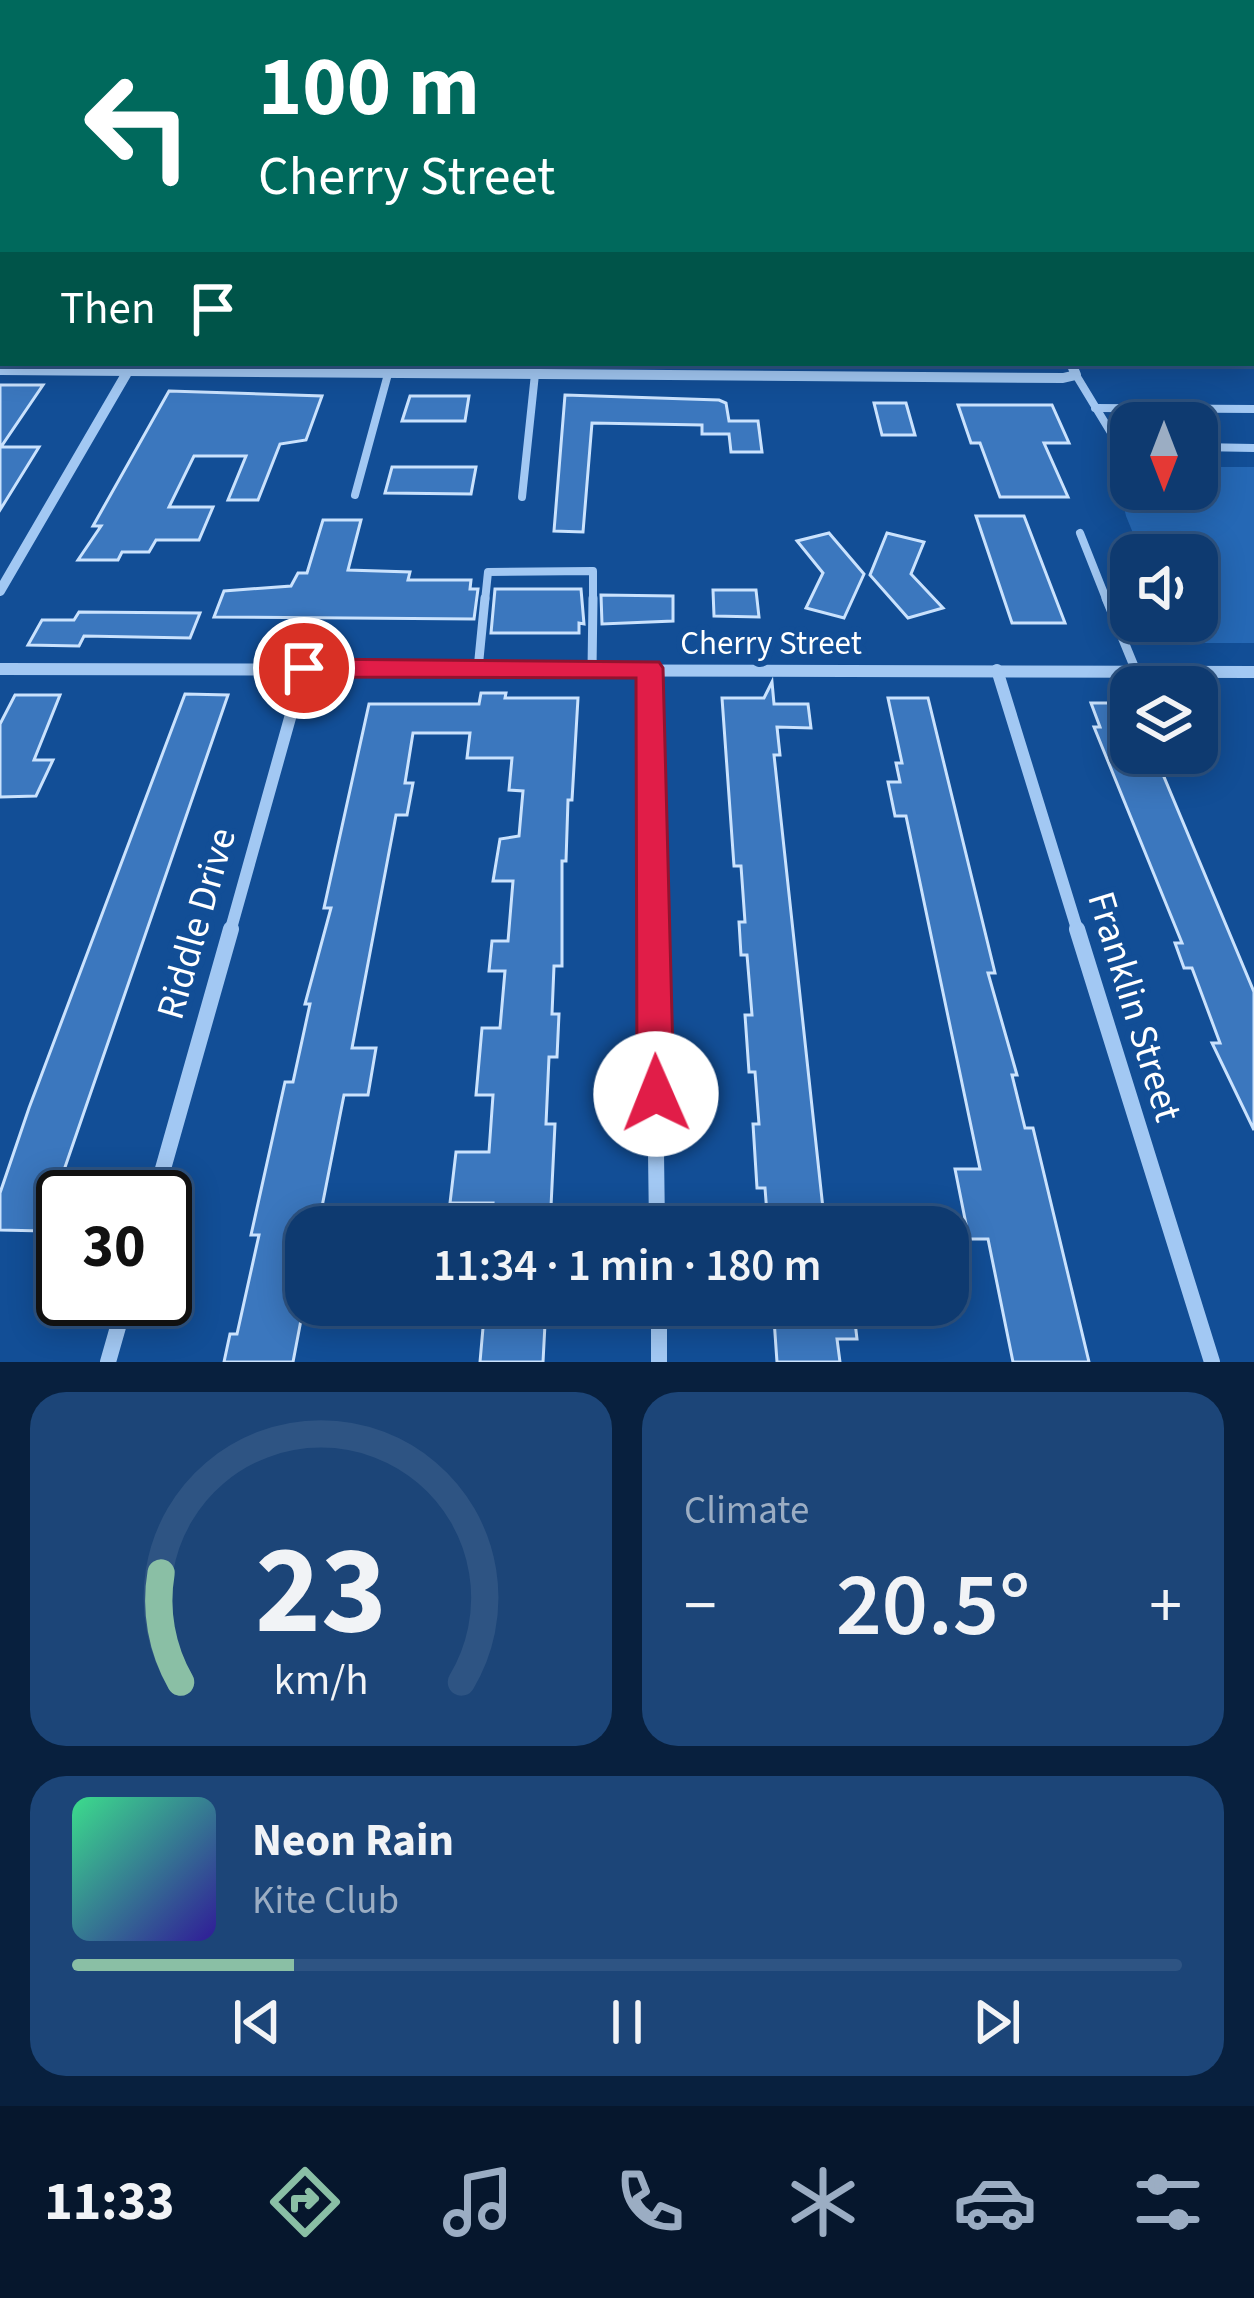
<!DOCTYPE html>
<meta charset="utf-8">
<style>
:root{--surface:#0e3a70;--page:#1c4578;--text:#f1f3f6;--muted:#9badc3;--line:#2e5483;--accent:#8abfa5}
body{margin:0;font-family:"Source Sans 3",sans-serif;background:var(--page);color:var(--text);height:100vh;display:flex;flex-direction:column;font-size:45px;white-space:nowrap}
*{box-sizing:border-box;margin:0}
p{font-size:39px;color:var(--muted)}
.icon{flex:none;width:66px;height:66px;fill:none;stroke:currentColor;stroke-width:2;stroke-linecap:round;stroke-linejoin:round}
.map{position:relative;height:1362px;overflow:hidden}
.panel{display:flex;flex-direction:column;gap:30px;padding:30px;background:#08203e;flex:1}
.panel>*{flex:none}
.guide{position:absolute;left:0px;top:0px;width:1254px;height:366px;box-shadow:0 6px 30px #0003,0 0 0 3px var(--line);background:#00695c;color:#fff;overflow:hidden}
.needle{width:78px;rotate:180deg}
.fabs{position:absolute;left:1110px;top:402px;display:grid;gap:24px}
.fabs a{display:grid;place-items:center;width:108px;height:108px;border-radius:24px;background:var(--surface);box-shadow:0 6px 30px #0003,0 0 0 3px var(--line);font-size:60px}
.speed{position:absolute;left:36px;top:1170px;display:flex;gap:24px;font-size:60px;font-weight:700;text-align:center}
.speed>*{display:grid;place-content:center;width:156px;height:156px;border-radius:50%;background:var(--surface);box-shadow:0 6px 30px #0003,0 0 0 3px var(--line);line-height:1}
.speed .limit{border:6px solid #111;border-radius:18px;background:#fff;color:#111}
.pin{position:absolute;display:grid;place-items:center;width:102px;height:102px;color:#fff;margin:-51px;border:6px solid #fff;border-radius:50%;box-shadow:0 3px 12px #0007}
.me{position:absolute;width:132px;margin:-66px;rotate:359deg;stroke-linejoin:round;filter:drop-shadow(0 0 9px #0008)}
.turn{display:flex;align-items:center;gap:42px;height:252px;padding:0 60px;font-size:54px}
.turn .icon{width:156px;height:156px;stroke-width:2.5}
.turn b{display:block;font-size:84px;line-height:102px}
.then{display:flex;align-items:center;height:114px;padding:0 60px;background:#0003;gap:24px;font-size:45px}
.big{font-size:90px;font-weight:600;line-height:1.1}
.panel .tile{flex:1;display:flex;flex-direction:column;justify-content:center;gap:18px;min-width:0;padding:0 42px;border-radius:36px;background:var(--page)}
.panel .dial{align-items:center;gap:0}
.dial svg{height:312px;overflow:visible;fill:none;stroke:var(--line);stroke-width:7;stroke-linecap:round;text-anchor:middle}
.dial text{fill:var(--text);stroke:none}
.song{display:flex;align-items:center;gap:36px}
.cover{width:144px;height:144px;border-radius:18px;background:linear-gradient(135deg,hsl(150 70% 55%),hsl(250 70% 35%))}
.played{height:12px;border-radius:6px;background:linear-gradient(90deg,var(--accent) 20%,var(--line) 20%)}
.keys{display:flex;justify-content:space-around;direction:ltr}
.heat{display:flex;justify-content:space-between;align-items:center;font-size:66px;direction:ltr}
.panel .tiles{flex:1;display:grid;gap:30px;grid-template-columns:1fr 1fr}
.tile:last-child{grid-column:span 2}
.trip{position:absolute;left:285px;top:1206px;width:684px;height:120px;border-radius:36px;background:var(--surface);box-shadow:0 6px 30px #0003,0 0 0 3px var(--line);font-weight:600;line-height:120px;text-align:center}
.tabs{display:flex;height:192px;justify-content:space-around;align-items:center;background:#06172d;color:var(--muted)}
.tabs .icon{width:84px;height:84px}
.tabs .on{color:var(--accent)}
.tabs b{font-size:54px;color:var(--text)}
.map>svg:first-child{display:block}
.green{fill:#2568b5}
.building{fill:#3b77be;stroke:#cae2fd;stroke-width:3}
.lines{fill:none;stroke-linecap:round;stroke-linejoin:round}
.service-far3{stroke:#a2c8f3;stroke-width:4.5}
.service-far2{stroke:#a2c8f3;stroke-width:6}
.service-far1{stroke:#a2c8f3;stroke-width:8}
.service{stroke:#a2c8f3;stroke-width:9}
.minor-far2{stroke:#a2c8f3;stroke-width:10}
.minor-far1{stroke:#a2c8f3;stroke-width:12}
.minor{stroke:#a2c8f3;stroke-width:16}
.tertiary{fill:#a2c8f3;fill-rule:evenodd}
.secondary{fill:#d1e5fd;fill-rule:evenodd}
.route{fill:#e11d48;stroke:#92132f;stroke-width:3}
.labels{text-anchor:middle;stroke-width:12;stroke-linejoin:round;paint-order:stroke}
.street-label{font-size:33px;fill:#fff;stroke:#124e96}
.near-street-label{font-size:39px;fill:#fff;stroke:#124e96}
</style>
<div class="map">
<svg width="1254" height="1362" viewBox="0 0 1254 1362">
<rect width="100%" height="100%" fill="#124e96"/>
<path class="green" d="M1121 466H1131V489H1197V467H1254V643H1178L1169 621H1197V555H1142L1126 516 1116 470Z"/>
<g class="building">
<path d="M0 385H43L1 447H39L0 510Z"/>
<path d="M169 391 322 396 306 440 280 444 258 500H228L246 456H194L169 507H213L199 540H156L149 552H122L118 560H78L101 526H93Z"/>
<path d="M565 395 719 400 726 403 729 421H758L762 452H731L729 434H702V425L592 423 583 532 554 531Z"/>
<path d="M410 396H469L465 421H402Z"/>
<path d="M874 403H906L915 435H882Z"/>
<path d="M958 405H1052L1069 443H1044L1068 497H1000L980 443H971Z"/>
<path d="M392 467H476L471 494 385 493Z"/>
<path d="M976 516H1024L1065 623H1012Z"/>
<path d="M323 520H361L348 570 410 572 408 580H471L470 589H478L474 619 214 617 224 591 291 586 298 573H307Z"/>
<path d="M829 533 864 574 844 618 806 608 823 573 797 541Z"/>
<path d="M887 533 924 542 911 574 943 608 908 618 870 575Z"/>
<path d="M495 589H581L584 624 579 623V633H491Z"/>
<path d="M713 590H756L759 617 714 616Z"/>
<path d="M601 595 673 596V621L602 624Z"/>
<path d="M79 612 200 613 190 638 84 636 79 646 28 645 42 620H74Z"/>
<path d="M772 682 774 704H808L811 728 777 727 780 755H774L825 1227H768L765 1188H757L753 1124H759L755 1072H749L745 1015H752L747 955H741L739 922H745L741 866H734L722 698H764Z"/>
<path d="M481 693H506L505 698H578L572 800H568L566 861H562V966H554L552 1014H559L557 1057H549L546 1124H555L550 1227H491L493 1203H450L456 1152H489L493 1095H476L482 1028H500L505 971H489L492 941H508L513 881H493L500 839 519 836 523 791 509 790 512 758H467L470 733H413L405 783H413L407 815H396L394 826 352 1048H376L368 1095H344L318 1227H306V1320H301L293 1362H224L230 1334H237L259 1235H251L285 1082H293L310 1004H305L331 908H324L369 704H479Z"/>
<path d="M185 694 228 695 43 1231 0 1230V1193L29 1108Z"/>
<path d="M15 695H60L34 760H53L36 796 0 797V724Z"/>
<path d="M888 698H928L995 973H988L1017 1075H1012L1025 1128H1033L1089 1362H1013L988 1239H969L955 1169H980L906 816H895L888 782H900L896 763H902Z"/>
<path d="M1091 703H1131V753H1154L1254 992V1130L1212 1043H1220L1192 968H1184L1175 943H1182L1094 727H1100Z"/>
<path d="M485 1305H546L543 1362H480Z"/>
<path d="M773 1305H853L857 1339H837L840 1362H777Z"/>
</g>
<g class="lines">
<path class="service-far3" d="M1243 0 1247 3"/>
<path class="service-far2" d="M0 263 3 259"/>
<g class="service-far1">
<path d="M1076 375 1116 441 1131 447"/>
<path d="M1095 408 1254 409"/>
<path d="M1197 447 1254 448"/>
<path d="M355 495 391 363"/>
<path d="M522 497 535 374"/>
<path d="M1080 533 1107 601"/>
<path d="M485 601 488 572 593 571V601"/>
</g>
<g class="service">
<path d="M1106 598 1136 671"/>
<path d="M478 669 485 598"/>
<path d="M592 669 593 598"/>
</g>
<g class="minor-far2">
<path d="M0 370 1063 378 1076 375 1071 363"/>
<path d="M0 591 128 371"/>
</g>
<g class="minor-far1">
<path d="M649 668 653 932"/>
<path d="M0 669 1254 672"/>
<path d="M997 670 1078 932"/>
<path d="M230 932 304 668"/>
</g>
<g class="minor">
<path d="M653 929 657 1227"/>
<path d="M1077 929 1212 1362"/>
<path d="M155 1197 231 929"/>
<path d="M659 1305V1362"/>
<path d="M108 1362 126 1299"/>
</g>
<g class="tertiary">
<rect x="0" y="66" width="3" height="6"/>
<rect x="1251" y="71" width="3" height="6"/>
</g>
<g class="secondary">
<path d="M112 0 110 3H99L101 0Z"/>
<path d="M3 80V89L0 90V81Z"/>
</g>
</g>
<path class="route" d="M304 659 659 662 663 668 674 1094 669 1106 656 1111 642 1106 637 1094 636 678 304 677 291 668Z"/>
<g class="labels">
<g class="street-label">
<text x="771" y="654">Cherry Street</text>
</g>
<g class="near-street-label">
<text transform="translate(195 923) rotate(-74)" y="14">Riddle Drive</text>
<text transform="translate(1136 1006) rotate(73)" y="14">Franklin Street</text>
</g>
</g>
</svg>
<div class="fabs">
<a><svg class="needle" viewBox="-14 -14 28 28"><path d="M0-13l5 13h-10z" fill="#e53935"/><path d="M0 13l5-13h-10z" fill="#9badc3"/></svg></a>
<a><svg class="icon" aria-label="sound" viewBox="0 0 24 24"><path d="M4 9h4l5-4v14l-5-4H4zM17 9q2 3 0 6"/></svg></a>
<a><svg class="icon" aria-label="layers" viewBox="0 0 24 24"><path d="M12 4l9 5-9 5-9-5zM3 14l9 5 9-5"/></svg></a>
</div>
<div class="speed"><div class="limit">30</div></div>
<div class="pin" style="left:304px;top:668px;background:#d93025"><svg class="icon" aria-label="arrive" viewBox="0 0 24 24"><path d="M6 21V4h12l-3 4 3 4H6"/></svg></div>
<svg class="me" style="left:656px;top:1094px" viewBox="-20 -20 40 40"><circle r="19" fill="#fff"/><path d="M0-13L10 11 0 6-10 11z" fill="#e11d48"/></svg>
<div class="trip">11:34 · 1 min · 180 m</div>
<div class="guide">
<div class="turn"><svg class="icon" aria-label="left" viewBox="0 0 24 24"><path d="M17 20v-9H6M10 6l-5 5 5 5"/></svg><div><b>100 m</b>Cherry Street</div></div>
<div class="then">Then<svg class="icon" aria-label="arrive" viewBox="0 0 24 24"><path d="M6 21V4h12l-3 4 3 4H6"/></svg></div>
</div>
</div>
<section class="panel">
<div class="tiles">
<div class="tile dial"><svg viewBox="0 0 100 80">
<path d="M14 69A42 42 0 1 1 86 69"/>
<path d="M14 69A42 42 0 0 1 9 41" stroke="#8abfa5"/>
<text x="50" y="56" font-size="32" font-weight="700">23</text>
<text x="50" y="72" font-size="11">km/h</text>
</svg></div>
<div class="tile"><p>Climate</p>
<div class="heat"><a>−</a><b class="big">20.5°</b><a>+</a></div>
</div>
<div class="tile">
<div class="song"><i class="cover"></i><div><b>Neon Rain</b><p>Kite Club</p></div></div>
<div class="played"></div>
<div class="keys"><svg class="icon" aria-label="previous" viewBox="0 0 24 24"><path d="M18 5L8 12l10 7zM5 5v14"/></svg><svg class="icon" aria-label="pause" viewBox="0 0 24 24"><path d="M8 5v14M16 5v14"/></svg><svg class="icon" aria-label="next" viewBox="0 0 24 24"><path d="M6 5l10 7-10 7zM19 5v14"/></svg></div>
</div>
</div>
</section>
<nav class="tabs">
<b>11:33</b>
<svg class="icon on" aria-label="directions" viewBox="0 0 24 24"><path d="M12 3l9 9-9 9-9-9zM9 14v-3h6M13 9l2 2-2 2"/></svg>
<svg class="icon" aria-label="music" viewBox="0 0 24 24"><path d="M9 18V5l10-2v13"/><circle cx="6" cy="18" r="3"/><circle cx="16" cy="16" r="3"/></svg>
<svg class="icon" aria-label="phone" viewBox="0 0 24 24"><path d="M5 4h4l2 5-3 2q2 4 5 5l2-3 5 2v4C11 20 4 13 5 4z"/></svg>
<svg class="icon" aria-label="climate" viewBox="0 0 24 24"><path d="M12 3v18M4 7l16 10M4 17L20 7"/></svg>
<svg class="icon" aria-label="car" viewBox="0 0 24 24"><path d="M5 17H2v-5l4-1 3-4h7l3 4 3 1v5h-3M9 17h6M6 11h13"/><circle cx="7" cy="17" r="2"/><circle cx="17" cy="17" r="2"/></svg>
<svg class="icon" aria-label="filters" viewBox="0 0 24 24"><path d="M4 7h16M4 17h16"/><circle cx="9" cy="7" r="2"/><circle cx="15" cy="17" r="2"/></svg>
</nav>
